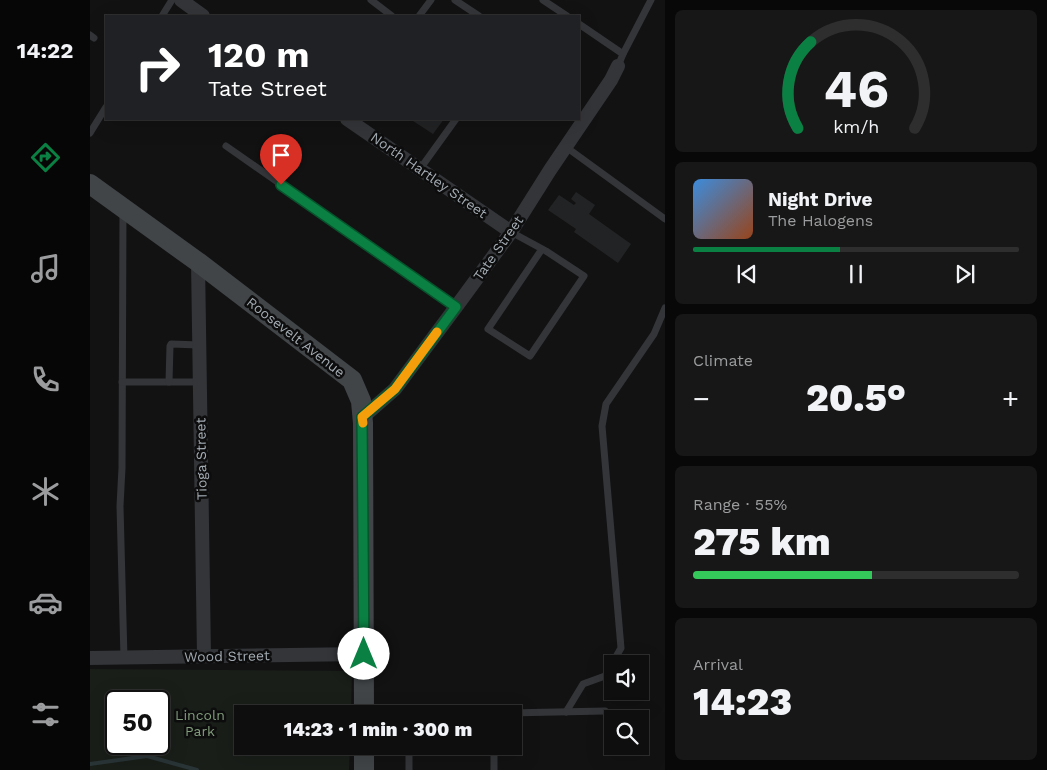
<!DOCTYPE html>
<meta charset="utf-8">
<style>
:root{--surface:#0e0e0e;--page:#171717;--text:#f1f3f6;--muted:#9b9c9e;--line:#2e2e2e;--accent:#0b8043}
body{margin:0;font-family:"Work Sans",sans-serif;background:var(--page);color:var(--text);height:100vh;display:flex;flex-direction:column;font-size:19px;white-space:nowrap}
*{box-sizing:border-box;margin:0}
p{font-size:16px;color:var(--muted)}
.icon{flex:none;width:28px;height:28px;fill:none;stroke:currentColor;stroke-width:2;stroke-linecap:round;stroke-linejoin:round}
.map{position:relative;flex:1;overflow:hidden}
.side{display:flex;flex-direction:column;gap:10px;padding:10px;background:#080808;width:382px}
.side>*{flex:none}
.banner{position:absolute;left:15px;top:15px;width:475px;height:105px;border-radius:0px;box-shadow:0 5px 20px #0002,0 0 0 1px var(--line);background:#202124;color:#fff;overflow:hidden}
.controls{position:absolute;left:514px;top:655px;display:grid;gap:10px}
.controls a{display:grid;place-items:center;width:45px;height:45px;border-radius:0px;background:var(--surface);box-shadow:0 5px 20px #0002,0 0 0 1px var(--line);font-size:25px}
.speed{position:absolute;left:15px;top:690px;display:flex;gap:10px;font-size:25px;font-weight:700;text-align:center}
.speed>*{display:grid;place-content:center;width:65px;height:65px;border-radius:50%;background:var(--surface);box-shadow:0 5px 20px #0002,0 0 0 1px var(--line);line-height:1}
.speed .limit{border:2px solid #111;border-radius:8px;background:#fff;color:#111}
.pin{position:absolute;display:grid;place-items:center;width:42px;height:42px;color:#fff;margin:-51px -21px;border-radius:50% 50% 50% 0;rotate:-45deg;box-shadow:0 0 5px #0007}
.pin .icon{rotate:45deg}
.me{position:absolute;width:55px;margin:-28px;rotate:0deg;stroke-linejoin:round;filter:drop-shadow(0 0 4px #0008)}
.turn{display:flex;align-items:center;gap:18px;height:105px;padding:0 20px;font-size:22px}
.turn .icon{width:65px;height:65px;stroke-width:2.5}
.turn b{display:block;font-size:35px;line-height:42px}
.big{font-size:38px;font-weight:800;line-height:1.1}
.side .tile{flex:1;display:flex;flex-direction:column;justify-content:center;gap:8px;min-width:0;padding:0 18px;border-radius:8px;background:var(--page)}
.side .dial{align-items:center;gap:0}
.dial svg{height:130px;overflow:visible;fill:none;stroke:var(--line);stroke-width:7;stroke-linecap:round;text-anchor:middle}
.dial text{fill:var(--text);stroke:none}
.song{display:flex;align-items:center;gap:15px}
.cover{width:60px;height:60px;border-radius:8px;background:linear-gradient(135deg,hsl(210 70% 55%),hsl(20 70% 35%))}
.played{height:5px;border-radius:2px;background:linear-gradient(90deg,var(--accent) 45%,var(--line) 45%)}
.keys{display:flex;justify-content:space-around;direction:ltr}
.heat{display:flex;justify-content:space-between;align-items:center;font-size:28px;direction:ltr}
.charge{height:8px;border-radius:4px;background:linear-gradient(90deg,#34c759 55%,var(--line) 0)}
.trip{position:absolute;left:144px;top:705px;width:288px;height:50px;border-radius:0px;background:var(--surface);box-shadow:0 5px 20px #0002,0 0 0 1px var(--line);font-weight:800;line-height:50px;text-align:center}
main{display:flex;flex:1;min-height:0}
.menu{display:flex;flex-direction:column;width:90px;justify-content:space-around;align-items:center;background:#060606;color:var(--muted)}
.menu .icon{width:35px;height:35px}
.menu .current{color:var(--accent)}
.menu b{font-size:22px;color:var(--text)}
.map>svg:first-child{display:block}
.green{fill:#191e19;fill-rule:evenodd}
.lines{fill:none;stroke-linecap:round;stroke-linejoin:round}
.stream{stroke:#293436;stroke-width:4}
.building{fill:#222324}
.service{stroke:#333538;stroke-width:7}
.minor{stroke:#333538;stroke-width:14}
.secondary{stroke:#414548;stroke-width:20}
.route-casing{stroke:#07532c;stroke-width:12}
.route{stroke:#0b8043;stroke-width:9}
.slow{stroke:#f59e0b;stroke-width:9}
.labels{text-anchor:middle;stroke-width:5;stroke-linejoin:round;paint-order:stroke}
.street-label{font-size:14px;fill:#a4acb3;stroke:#0d0d0e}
.park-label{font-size:14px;fill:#829d7c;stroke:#0d0d0e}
</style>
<main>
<nav class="menu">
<b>14:22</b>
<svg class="icon current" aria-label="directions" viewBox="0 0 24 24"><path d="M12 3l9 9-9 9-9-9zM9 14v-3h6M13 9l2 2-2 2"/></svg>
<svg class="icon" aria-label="music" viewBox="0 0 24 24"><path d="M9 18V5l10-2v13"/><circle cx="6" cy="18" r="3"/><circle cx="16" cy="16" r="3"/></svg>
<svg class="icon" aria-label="phone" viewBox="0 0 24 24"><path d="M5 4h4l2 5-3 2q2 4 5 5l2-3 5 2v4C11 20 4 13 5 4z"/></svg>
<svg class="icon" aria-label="climate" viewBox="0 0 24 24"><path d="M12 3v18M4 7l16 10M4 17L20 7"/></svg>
<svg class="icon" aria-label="car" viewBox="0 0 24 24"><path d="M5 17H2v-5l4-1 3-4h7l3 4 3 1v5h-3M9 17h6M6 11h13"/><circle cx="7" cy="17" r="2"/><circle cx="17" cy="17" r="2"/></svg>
<svg class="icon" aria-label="filters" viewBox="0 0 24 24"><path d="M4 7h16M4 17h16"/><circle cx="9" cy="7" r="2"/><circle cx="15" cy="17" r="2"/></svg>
</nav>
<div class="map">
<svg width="575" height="770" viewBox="0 0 575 770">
<rect width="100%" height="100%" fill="#121213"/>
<path class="green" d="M0 669 262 671 261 714H152V746H260L259 770H0ZM26 701H69V744H26Z"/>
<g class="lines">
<path class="stream" d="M0 764 57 756 107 770"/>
</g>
<g class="building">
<path d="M320 119H354L343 134Z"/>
<path d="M486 192 505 205 499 214 541 244 528 263 484 232 486 229 458 210 469 195 484 205 486 203 481 199Z"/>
</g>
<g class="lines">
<g class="service">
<path d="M281 0 302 16"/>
<path d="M365 0 389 16"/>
<path d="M453 0 477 16"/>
<path d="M72 16 82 0"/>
<path d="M329 16 341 0"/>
<path d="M489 24 533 54 528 66"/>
<path d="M0 35 4 38"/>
<path d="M533 54 561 0"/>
<path d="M0 133 16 107"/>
<path d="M136 146 366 307"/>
<path d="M476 147 575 219"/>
<path d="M330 169 366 119"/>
<path d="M33 212 32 468 30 506 34 658"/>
<path d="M421 232 456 251 494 276 440 356 398 329 452 249"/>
<path d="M32 382H110"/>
<path d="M79 382 80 346 81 344 110 345"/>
<path d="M476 712 493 684 515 676 531 648 512 426 516 404 564 334 575 308"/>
<path d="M377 714 515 711"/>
<path d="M404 746V770"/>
<path d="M319 770V746"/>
</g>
<g class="minor">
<path d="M91 0 113 16"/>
<path d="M257 119 421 232"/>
<path d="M108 262 114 656"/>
<path d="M273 417 305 389 366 307 421 232 460 170 521 80 528 66"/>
<path d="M0 658 274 654"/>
</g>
<g class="secondary">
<path d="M0 184 108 262 262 380 271 401 273 423 274 714"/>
<path d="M274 746V770"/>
</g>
</g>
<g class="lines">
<g class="route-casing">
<path id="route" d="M191 185 366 307 305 389 272 417 274 654"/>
</g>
<use href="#route" class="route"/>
<path class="slow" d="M273 423 272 417 305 389 347 332"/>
</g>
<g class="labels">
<g class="street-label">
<text transform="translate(339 175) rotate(35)" y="5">North Hartley Street</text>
<text transform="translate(408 248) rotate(-55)" y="5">Tate Street</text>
<text transform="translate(206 337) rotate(38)" y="5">Roosevelt Avenue</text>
<text transform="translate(111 459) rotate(-91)" y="5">Tioga Street</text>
<text transform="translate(137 656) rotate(-1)" y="5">Wood Street</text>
</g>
<g class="park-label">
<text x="110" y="720">Lincoln<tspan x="110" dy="16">Park</tspan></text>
</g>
</g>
</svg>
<div class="controls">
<a><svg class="icon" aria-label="sound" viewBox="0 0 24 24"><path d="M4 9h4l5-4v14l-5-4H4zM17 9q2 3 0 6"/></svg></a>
<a><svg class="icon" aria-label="search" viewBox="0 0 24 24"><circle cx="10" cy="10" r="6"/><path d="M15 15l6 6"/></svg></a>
</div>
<div class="speed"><div class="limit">50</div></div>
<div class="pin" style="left:191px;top:185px;background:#d93025"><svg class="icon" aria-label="arrive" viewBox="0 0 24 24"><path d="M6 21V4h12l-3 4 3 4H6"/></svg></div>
<svg class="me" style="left:274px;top:654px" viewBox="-20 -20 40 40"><circle r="19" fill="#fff"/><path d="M0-13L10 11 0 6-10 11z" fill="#0b8043"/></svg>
<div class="trip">14:23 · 1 min · 300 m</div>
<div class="banner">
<div class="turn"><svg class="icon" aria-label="right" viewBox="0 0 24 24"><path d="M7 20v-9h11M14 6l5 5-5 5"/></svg><div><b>120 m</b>Tate Street</div></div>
</div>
</div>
<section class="side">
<div class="tile dial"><svg viewBox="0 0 100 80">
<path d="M14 69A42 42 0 1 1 86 69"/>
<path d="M14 69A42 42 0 0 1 22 16" stroke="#0b8043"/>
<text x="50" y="56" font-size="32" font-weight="700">46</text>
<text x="50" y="72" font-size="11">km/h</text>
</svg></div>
<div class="tile">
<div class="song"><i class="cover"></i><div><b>Night Drive</b><p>The Halogens</p></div></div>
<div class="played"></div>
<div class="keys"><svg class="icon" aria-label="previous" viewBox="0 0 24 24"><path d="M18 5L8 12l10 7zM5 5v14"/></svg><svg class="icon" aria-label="pause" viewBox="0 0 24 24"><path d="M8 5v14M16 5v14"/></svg><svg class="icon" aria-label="next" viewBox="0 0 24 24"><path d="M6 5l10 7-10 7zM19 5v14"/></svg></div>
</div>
<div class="tile"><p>Climate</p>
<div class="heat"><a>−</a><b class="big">20.5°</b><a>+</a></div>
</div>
<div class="tile"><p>Range · 55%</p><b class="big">275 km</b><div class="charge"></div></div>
<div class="tile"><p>Arrival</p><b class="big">14:23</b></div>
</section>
</main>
